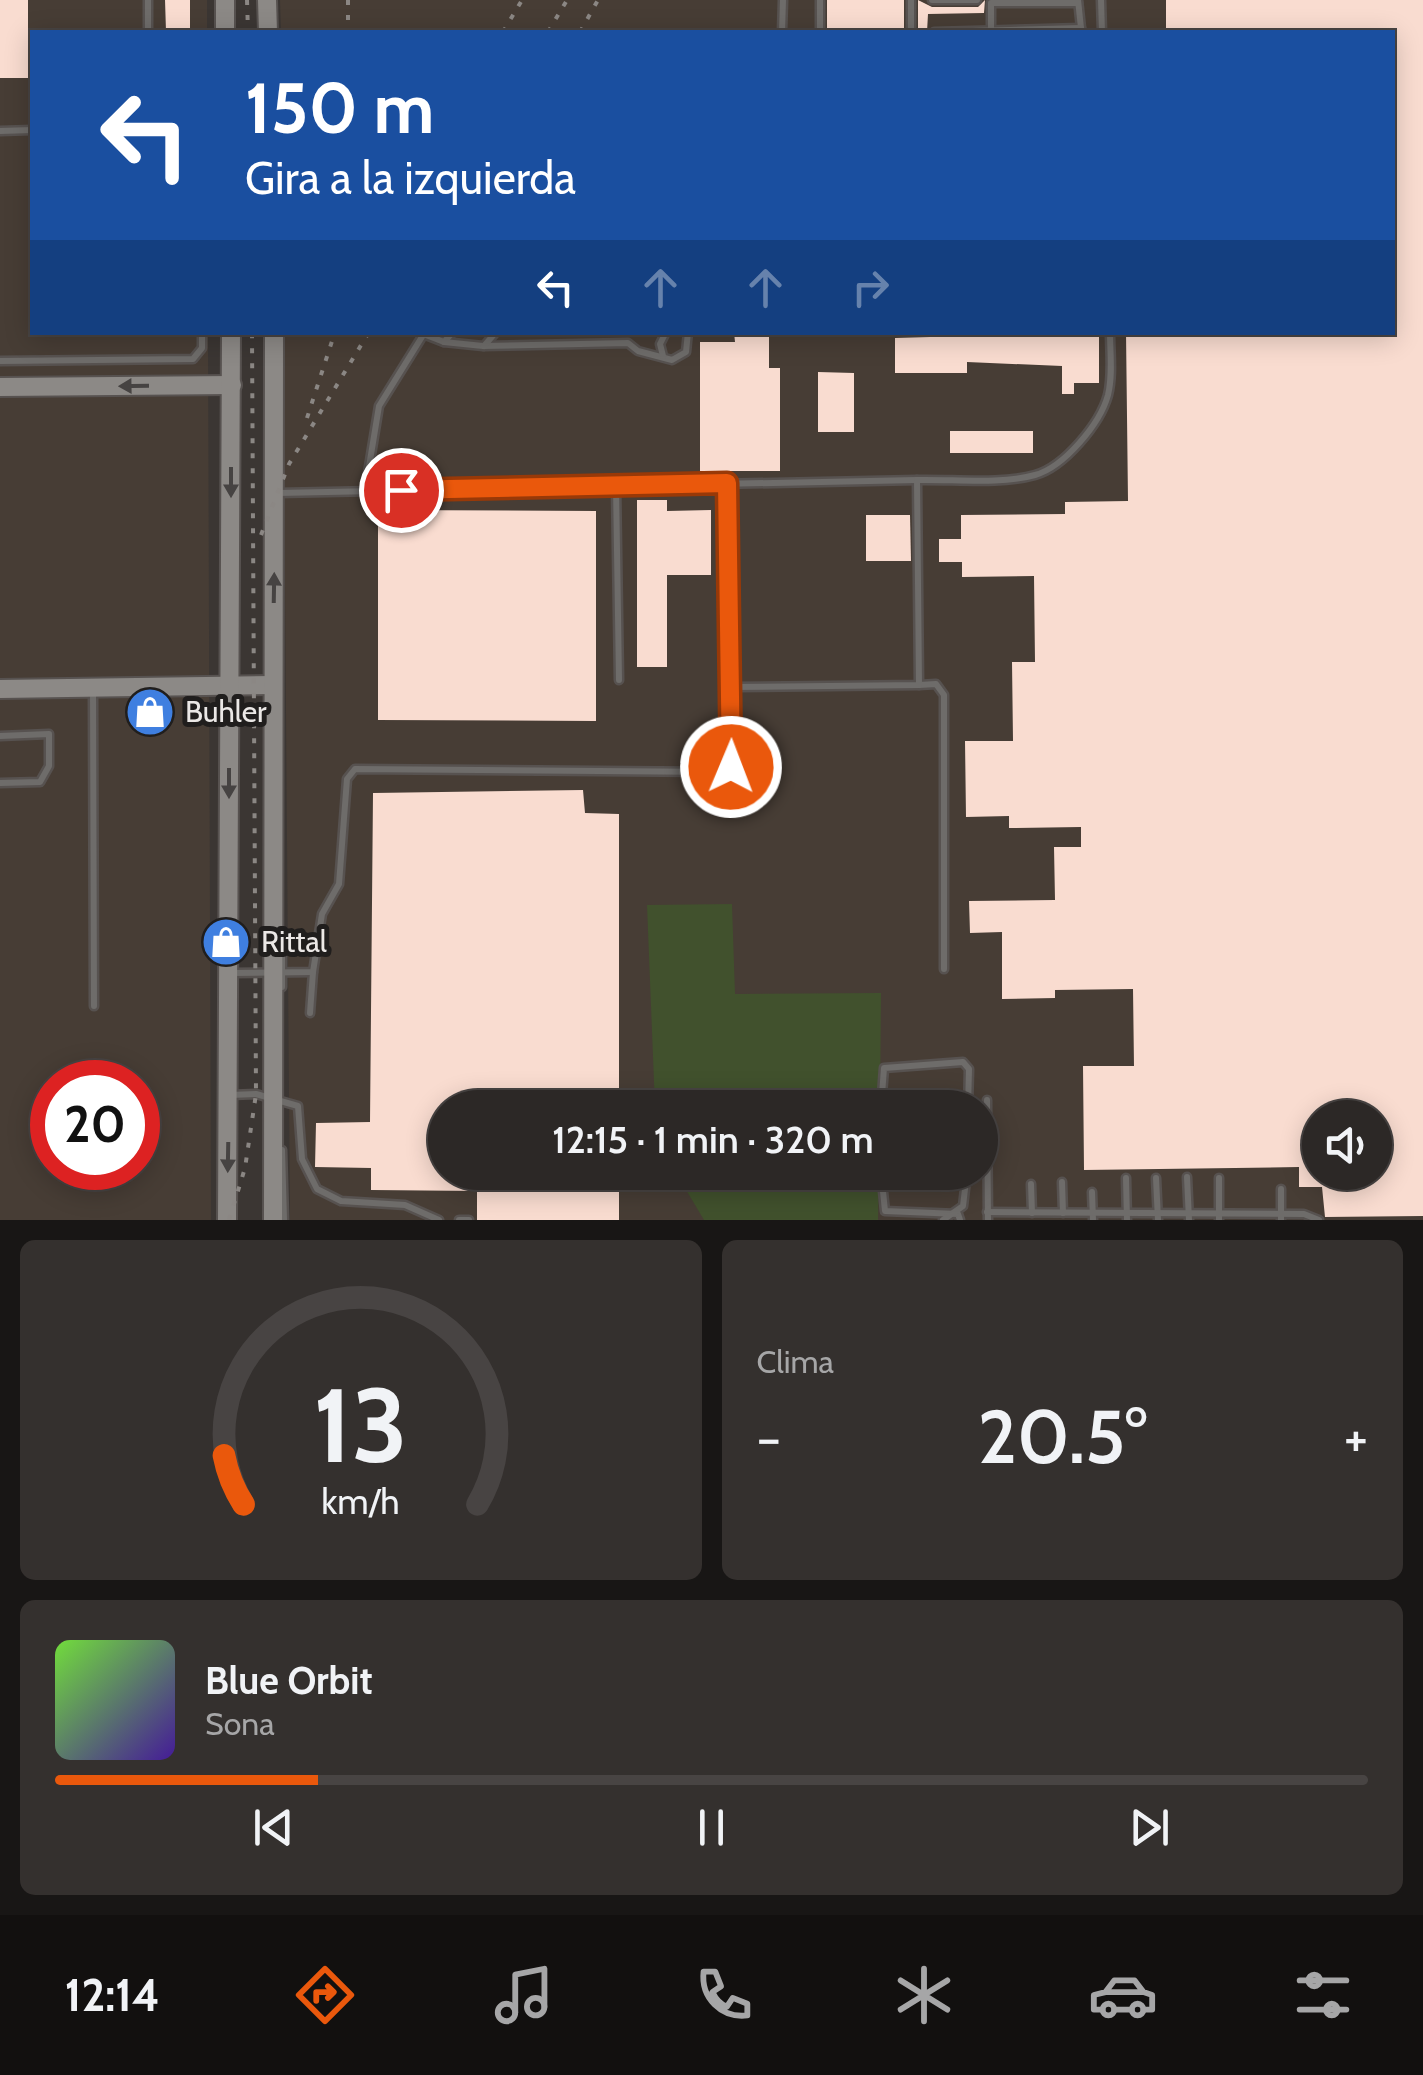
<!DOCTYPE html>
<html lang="es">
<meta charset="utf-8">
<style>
:root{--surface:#2c2826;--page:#34302e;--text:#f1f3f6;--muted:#a6a6a7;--line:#484443;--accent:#ea580c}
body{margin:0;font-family:Cabin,sans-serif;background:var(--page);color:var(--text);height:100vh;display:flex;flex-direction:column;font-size:38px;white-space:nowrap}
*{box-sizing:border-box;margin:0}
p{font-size:32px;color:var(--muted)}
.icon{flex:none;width:55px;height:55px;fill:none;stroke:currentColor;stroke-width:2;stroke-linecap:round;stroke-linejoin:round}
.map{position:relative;height:1220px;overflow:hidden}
.side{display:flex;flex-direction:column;gap:20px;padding:20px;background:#181615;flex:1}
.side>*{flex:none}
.guide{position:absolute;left:30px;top:30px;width:1365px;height:305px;border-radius:0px;box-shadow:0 5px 25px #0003,0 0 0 2px var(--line);background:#1a4fa0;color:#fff;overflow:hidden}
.fabs{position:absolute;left:1302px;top:1100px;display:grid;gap:20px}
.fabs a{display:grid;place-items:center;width:90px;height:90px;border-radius:50%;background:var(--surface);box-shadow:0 5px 25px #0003,0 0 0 2px var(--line);font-size:50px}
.speed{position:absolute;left:30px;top:1060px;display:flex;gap:20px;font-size:50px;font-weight:700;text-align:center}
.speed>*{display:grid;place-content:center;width:130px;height:130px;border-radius:50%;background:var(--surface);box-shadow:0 5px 25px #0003,0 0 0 2px var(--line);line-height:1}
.speed .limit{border:15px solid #d22;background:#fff;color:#111}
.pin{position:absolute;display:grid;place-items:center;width:85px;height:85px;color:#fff;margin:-42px;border:5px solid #fff;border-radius:50%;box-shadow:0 2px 10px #0007}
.me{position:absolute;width:110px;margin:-55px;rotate:1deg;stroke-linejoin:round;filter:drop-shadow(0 0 8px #0008)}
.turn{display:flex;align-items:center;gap:35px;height:210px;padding:0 50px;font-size:45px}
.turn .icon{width:130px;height:130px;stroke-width:2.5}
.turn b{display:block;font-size:70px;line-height:85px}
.lanes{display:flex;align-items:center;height:95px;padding:0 50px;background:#0003;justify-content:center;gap:50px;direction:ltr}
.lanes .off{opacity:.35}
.big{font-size:75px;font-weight:600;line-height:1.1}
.side .card{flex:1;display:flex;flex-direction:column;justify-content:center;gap:15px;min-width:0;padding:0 35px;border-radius:15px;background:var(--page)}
.side .dial{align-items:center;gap:0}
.dial svg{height:260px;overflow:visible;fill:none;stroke:var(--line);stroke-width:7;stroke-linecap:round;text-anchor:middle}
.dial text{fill:var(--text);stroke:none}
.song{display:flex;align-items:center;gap:30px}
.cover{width:120px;height:120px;border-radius:15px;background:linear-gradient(135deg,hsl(100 70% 55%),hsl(260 70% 35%))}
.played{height:10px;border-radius:5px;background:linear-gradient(90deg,var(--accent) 20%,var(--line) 20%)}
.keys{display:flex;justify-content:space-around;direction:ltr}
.heat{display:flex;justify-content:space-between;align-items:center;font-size:55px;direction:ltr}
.side .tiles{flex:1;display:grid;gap:20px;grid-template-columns:1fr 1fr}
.card:last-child{grid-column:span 2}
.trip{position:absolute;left:428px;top:1090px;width:570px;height:100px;border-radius:50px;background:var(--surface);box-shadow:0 5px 25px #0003,0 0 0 2px var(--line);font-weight:600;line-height:100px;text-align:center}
.dock{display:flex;height:160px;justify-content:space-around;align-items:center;background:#12100f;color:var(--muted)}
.dock .icon{width:70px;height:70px}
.dock .on{color:var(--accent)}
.dock b{font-size:45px;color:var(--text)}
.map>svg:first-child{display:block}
.built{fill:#473d35;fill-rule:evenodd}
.green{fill:#41512d}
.building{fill:#f9dcd0;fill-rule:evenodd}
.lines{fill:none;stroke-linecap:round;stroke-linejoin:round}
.lane-casing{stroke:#575250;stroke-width:11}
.secondary-casing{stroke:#575250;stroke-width:22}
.lane{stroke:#6e6c6a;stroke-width:6}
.secondary{stroke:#8c8986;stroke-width:18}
.rail{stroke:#8b8784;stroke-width:4;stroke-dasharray:5 10;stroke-linecap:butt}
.oneway{fill:#464342}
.route-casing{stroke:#983908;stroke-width:25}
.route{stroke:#ea580c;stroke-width:18}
.labels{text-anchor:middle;stroke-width:10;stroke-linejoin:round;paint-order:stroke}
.poi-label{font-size:30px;fill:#ebe8e6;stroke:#201e1d;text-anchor:start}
</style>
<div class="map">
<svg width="1423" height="1220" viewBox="0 0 1423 1220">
<rect width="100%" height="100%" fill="#3b3633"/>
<g class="built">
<path d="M0 0H207V32H32V332L208 333 211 1220H0ZM52 1082H138V1168H52Z"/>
<path d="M280 0H1423V1220H290L283 333 1392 332V32H281ZM445 1108H980V1172H445ZM1320 1118H1375V1172H1320Z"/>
</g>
<g class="green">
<path d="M732 904 735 994 881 993 880 1107H655L647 905Z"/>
<path d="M676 1173H879L878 1220H704Z"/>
</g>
<g class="building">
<rect x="0" y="0" width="28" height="78"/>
<path d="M165 0H190V32H166Z"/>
<rect x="827" y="0" width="77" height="32"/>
<path d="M918 0 932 7H978L985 0 984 13 928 14 927 32H918Z"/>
<path d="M1166 0H1423V1216L1325 1217 1322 1187H1299V1167L1084 1170 1083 1066H1134L1133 989 1055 990V998L1002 999V932L970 933 969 901 1055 900 1054 847H1081V827L1009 828V816L966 817 965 741H1013L1012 662H1035L1034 576 962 577V562H939V539H961V515L1065 514V502L1128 501 1126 332H1392V32H1166ZM1320 1118H1375V1172H1320Z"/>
<path d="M734 332H769V368H780V471H700V342H735Z"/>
<path d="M1099 332V383H1074V394H1062V366L967 362V373H895V338Z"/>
<path d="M818 372 854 373V432H818Z"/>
<rect x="950" y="431" width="83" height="22"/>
<path d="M637 500H667V511L711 510V575H667V667H637Z"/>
<path d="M378 510 596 511V721L378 720Z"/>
<path d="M866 515H910L911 561H866Z"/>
<path d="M583 790 585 813 619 814V1108H445V1172H619V1220H477V1191L371 1190V1168L315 1167 316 1123 370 1122 373 793Z"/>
</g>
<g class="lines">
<g class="lane-casing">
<g id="lane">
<path d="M148 0V32"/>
<path d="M820 0V32"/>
<path d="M911 0V32"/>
<path d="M932 0H977"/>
<path d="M1078 0 1081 28"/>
<path d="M1101 0 1102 32"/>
<path d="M991 30V3H1078"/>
<path d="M782 32 783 0"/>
<path d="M934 32 1081 28V32"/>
<path d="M0 131 32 130"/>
<path d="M426 335 444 342 453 332"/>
<path d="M444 342 483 346 628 343 638 351 672 360 686 352 688 332"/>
<path d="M484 346 496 332"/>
<path d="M663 356 660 344 666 332"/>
<path d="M0 361 193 359 202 348V332"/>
<path d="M727 484 731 687"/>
<path d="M616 485 619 680"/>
<path d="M365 491 379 406 425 332"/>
<path d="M278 493 917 480"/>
<path d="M919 685 936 684 944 695V969"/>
<path d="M93 689 94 1006"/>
<path d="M0 736 49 734V766L40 782 0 783"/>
<path d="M232 973 313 972 322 914 339 884 347 779 355 769 720 772 731 767 733 759 731 687 919 685 917 480C954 479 999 485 1035 475 1064 467 1100 424 1108 395 1113 375 1110 353 1110 332"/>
<path d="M282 987V940"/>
<path d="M310 1013 313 972"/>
<path d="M230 1095 256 1094 298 1106 302 1159 317 1189 341 1201 405 1205 439 1220"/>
<path d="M987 1100 988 1220"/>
<path d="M881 1108 884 1068 963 1062 969 1069 968 1108"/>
<path d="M282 1150 284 1220"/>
<path d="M881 1172 885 1211 958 1214 960 1220"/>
<path d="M1187 1177 1189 1220"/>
<path d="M1126 1178 1127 1220"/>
<path d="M1156 1178 1158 1220"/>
<path d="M1219 1178V1220"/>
<path d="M1062 1182 1063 1213"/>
<path d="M1031 1184 1032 1213"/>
<path d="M1092 1192 1093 1220"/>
<path d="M987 1212 1304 1214 1319 1220"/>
<path d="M459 1220H469"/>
<path d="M943 1220 963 1206 967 1172"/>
<path d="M1281 1220V1189"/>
</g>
</g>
<g class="secondary-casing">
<g id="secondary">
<path d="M225 0V32"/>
<path d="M267 0 268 32"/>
<path d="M0 387 232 385"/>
<path d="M0 689 272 685"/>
<path d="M227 1220 231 332"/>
<path d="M273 1220 274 332"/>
</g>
</g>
<use href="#lane" class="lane"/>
<use href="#secondary" class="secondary"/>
<g class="rail">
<path d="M247 0 248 32"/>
<path d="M348 0V32"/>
<path d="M503 32 522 0"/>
<path d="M548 32 567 0"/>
<path d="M580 32 598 0"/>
<path d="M307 418 335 332"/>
<path d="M261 535 289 464 369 332"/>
<path d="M229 1220 245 1168 256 1094 252 332"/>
</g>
</g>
<defs><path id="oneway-solid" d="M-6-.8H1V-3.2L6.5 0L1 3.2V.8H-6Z" transform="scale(2.5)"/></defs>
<g class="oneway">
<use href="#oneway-solid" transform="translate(134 386) rotate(179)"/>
<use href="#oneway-solid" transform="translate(231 482) rotate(90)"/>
<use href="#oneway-solid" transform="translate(274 588) rotate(-89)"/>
<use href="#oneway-solid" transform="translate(229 783) rotate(90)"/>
<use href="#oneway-solid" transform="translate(228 1157) rotate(91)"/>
</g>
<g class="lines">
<g class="route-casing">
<path id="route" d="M401 490 727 483 731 767"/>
</g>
<use href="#route" class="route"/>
</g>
<defs>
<g id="shop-disc" transform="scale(2.5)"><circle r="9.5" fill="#3f7fe0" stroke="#201e1d"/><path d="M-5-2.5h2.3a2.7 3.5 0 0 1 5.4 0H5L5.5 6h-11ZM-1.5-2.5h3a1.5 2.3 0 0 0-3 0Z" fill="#fff"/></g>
</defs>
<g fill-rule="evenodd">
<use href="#shop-disc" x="150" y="712"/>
<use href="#shop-disc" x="226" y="942"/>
</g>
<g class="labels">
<g class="poi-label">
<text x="185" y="722">Buhler</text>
<text x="261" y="952">Rittal</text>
</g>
</g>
</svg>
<div class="fabs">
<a><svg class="icon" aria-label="sound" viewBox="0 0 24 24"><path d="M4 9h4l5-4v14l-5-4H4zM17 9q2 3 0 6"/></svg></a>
</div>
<div class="speed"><div class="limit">20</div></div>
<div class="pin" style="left:401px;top:490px;background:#d93025"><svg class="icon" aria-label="arrive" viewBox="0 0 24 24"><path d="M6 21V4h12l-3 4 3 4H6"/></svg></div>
<svg class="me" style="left:731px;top:767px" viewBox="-20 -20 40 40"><circle r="17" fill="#ea580c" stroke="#fff" stroke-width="3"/><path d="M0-11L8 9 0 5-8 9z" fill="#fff"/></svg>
<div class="trip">12:15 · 1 min · 320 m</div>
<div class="guide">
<div class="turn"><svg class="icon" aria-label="left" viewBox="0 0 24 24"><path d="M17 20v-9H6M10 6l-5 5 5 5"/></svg><div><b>150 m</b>Gira a la izquierda</div></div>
<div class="lanes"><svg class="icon" aria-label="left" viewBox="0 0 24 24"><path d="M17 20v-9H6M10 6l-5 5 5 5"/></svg><svg class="icon off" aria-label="ahead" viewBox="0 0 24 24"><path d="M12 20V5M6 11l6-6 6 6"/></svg><svg class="icon off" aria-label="ahead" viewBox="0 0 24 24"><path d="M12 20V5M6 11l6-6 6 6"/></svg><svg class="icon off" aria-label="right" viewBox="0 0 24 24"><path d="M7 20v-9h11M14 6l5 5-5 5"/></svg></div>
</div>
</div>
<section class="side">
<div class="tiles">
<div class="card dial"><svg viewBox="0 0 100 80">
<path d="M14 69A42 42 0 1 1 86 69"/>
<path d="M14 69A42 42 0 0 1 8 54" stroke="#ea580c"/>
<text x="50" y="56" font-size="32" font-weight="700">13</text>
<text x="50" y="72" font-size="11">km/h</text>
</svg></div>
<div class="card"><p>Clima</p>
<div class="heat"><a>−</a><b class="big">20.5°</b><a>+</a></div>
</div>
<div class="card">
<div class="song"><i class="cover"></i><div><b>Blue Orbit</b><p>Sona</p></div></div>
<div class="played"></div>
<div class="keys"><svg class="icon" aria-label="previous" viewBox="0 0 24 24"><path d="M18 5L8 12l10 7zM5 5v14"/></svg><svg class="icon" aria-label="pause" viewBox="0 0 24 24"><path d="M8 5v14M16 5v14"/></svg><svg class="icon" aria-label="next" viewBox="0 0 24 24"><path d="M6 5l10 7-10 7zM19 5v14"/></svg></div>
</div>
</div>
</section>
<nav class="dock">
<b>12:14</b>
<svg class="icon on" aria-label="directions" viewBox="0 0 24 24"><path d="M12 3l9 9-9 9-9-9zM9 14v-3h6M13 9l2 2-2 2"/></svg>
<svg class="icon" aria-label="music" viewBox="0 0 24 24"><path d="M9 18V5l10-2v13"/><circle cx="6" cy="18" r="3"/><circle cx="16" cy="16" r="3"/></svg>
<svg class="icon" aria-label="phone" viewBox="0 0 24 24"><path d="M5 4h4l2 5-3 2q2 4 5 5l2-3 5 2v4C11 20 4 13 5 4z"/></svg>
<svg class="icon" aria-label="climate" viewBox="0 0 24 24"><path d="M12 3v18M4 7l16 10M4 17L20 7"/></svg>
<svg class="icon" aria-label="car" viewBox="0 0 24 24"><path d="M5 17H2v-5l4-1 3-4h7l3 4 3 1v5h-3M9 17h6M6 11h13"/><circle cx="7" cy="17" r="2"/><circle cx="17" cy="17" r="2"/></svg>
<svg class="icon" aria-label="filters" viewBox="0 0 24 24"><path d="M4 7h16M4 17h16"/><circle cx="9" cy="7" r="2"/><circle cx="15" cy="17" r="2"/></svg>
</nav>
